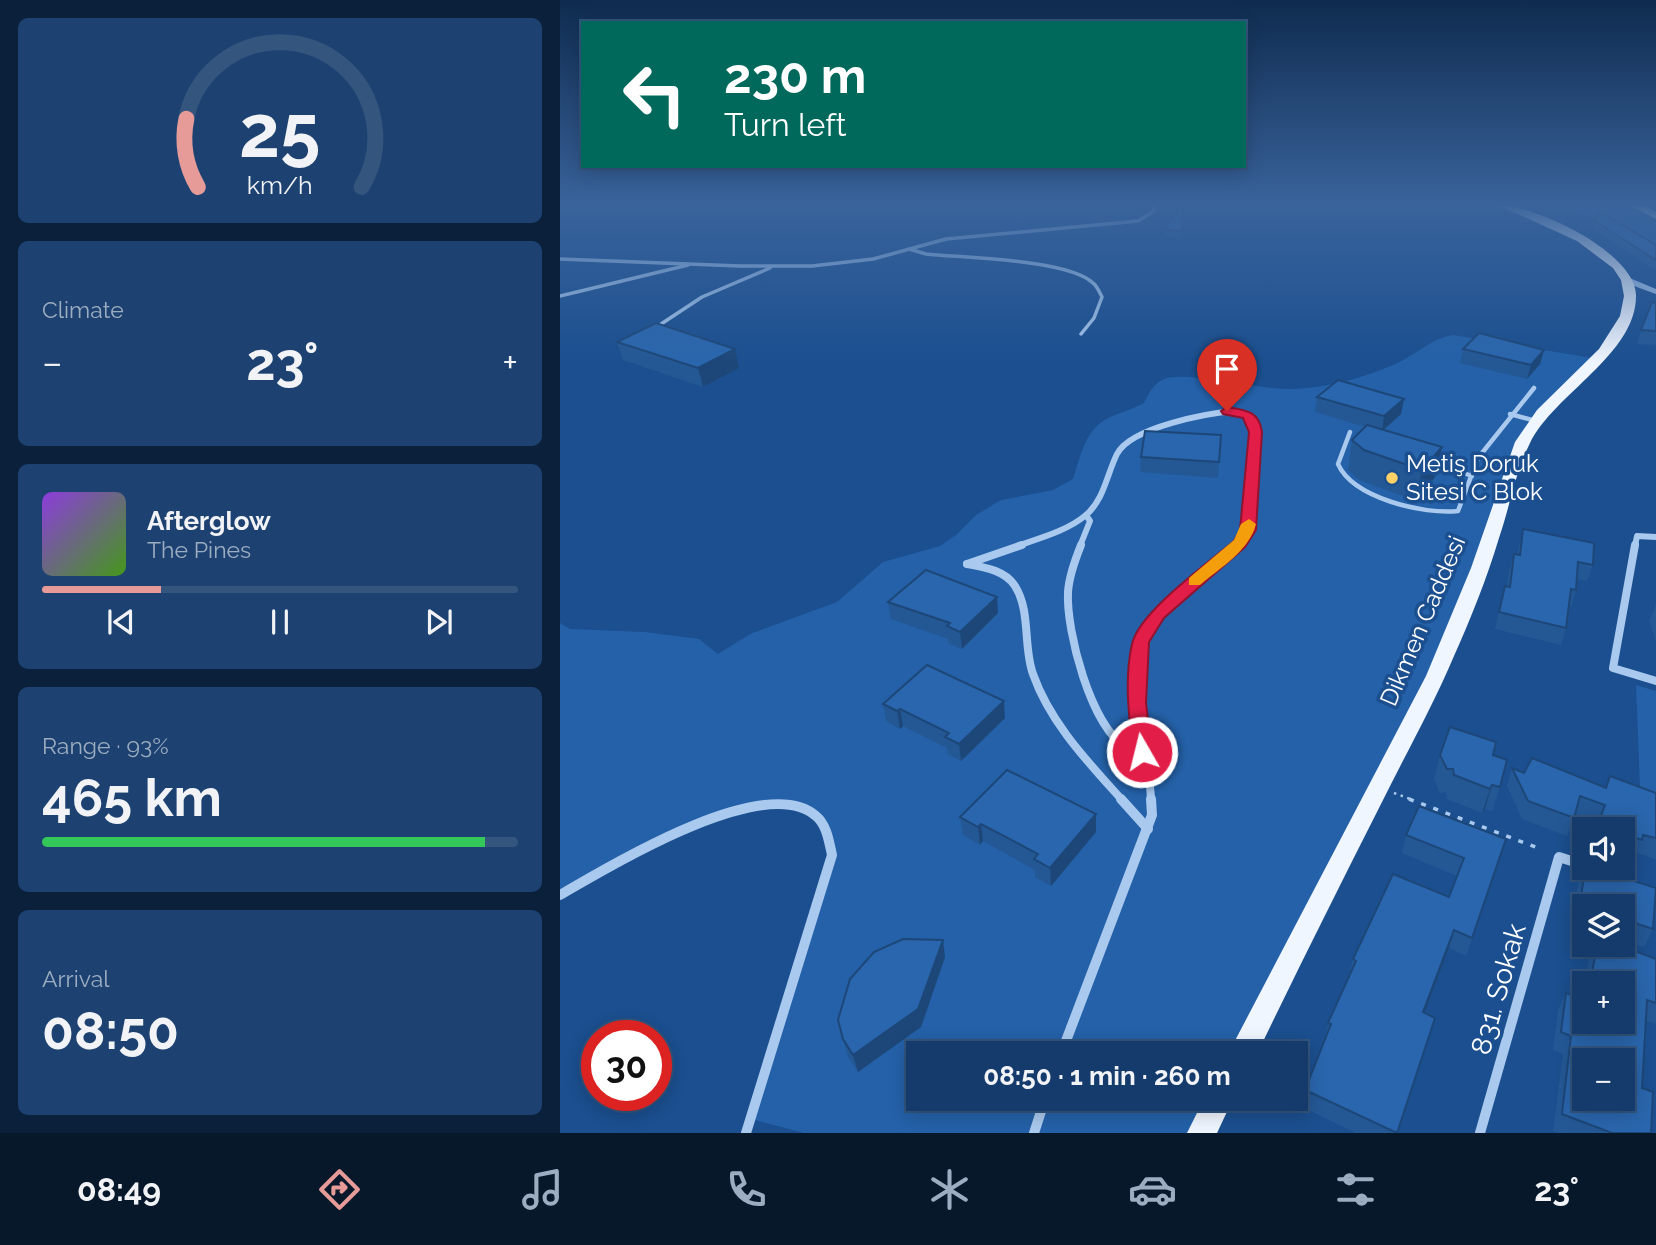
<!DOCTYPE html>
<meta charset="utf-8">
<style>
:root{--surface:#143b6b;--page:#1d4271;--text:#f1f3f6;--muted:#9dadc1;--line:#33557e;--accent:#e69b98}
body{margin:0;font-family:Raleway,sans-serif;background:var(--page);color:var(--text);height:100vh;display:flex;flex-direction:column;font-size:26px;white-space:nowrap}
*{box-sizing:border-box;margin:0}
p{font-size:23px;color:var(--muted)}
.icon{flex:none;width:38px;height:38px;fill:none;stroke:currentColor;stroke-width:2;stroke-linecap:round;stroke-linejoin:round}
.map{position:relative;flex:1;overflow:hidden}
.drawer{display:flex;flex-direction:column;gap:18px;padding:18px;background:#0b203b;width:560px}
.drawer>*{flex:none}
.hud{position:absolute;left:21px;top:21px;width:665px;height:147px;border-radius:0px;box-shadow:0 4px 18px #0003,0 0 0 2px var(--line);background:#00695c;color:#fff;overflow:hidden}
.controls{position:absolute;left:1012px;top:817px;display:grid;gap:14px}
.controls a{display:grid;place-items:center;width:63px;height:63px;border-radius:0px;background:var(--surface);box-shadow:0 4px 18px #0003,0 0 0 2px var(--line);font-size:35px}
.speed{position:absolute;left:21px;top:1020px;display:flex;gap:14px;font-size:35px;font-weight:700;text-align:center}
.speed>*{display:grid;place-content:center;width:91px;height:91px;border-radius:50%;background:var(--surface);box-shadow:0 4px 18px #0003,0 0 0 2px var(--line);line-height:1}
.speed .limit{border:10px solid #d22;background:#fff;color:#111}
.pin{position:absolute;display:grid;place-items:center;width:60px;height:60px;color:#fff;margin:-72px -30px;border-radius:50% 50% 50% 0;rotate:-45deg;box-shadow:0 0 7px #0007}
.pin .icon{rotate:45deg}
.me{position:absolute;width:77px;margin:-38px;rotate:352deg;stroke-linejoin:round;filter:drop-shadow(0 0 5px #0008)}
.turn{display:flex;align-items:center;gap:24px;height:147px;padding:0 28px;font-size:32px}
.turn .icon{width:91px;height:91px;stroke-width:2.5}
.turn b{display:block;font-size:49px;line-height:60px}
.big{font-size:52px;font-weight:700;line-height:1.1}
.drawer .card{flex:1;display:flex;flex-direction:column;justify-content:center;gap:10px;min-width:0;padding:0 24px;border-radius:10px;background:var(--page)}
.drawer .dial{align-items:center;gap:0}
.dial svg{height:182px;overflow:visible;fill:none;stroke:var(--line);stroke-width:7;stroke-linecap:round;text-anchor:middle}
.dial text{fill:var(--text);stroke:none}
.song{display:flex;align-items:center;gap:21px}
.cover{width:84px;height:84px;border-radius:10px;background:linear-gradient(135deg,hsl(270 70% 55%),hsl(100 70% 35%))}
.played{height:7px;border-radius:4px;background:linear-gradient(90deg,var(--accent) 25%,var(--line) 25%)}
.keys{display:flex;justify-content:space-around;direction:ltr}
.heat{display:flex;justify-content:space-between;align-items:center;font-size:38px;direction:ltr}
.charge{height:10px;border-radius:5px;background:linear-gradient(90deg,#34c759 93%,var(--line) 0)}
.trip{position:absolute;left:346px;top:1041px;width:402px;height:70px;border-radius:0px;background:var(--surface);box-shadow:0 4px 18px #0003,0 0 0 2px var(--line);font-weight:700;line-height:70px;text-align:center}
.tabs{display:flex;height:112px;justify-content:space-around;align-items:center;background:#08182b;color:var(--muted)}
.tabs .icon{width:49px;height:49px}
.tabs .active{color:var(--accent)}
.tabs b{font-size:32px;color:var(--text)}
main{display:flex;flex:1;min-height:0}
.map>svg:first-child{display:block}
.green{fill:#2461a8}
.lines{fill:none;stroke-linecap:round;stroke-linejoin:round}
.path-far1{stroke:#a9c9ee;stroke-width:2.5;stroke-dasharray:2.5 4.5;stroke-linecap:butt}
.path{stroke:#a9c9ee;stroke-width:3.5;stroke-dasharray:5 8;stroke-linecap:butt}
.service-far1{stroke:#a9c9ee;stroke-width:3.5}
.service{stroke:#a9c9ee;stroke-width:4.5}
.minor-far2{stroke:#a9c9ee;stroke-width:6}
.minor-far1{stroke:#a9c9ee;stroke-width:8}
.minor{stroke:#a9c9ee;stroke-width:10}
.tertiary{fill:#a9c9ee;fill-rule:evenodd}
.primary{fill:#f0f6ff;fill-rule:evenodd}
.trunk{fill:#f8faff;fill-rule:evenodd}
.wall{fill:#245895}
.shaded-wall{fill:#1d4779}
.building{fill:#2a66ad;stroke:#1d4779;stroke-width:2;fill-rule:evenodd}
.route{fill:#e11d48;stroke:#92132f;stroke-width:2}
.slow{fill:#f59e0b}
.poi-dot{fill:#ffd166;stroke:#1b4f8f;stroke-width:2.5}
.labels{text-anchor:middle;stroke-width:7;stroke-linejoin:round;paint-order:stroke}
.poi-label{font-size:24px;fill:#fff;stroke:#1b4f8f;text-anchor:start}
.street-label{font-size:24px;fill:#fff;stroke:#1b4f8f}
.near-street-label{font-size:28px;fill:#fff;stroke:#1b4f8f}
</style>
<main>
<section class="drawer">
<div class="card dial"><svg viewBox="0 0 100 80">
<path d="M14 69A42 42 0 1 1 86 69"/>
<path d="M14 69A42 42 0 0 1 9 39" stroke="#e69b98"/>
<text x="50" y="56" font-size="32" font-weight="700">25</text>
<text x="50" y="72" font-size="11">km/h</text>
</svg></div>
<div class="card"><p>Climate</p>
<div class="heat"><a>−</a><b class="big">23°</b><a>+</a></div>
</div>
<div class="card">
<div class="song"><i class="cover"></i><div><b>Afterglow</b><p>The Pines</p></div></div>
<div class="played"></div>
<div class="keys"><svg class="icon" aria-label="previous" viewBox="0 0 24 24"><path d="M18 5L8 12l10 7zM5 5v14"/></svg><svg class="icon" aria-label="pause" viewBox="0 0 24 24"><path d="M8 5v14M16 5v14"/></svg><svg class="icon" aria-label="next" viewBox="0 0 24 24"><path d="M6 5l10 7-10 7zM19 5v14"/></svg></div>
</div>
<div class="card"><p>Range · 93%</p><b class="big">465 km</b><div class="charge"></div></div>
<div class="card"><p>Arrival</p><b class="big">08:50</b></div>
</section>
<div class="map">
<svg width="1096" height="1133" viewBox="0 0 1096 1133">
<rect width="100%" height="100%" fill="#1b4f8f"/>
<g class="green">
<path d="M1014 205H1064L1096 222V253L1039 217 1006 212Z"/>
<path d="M893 335 1038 359 976 421 919 572 682 1053 359 1054V1099H659L642 1133H244L191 1119 272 855 254 814 233 806 164 813 0 895V623L10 629 85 632 139 639 158 654 190 634 277 602 323 562 380 546 396 535 416 515 441 500 493 490 513 479C520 458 524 434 543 421 556 413 571 410 584 403 589 393 594 383 604 379 624 370 701 390 732 389 769 388 812 376 845 359 861 350 874 338 893 335Z"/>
<path d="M1076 685 1096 691V793L1080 787Z"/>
</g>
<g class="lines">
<path class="path-far1" d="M834 793 853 800"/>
<path class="path" d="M849 799 978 848"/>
<g class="service-far1">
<path d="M349 249 366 254C403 258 508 259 533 283 537 286 540 293 542 297L534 318 521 334"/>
<path d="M0 259 180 266H252L313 259 386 239 578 221 594 211 592 205"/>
<path d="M0 296 128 265"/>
<path d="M95 328 142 297 210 268"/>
</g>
<g class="service">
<path d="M950 414 976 421"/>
<path d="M790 432 778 464C793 498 864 515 898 511L918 458 974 388"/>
<path d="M872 462 912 476"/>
</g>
<g class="minor-far2">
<path d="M457 546C480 538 507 531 526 515 544 500 547 474 557 454 571 427 648 413 676 411L694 421 696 432 685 538 677 546"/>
<path d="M520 546 530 521 526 515"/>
<path d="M1075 546 1077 536 1096 537"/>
</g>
<g class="minor-far1">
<path d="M521 545C515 560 509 576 508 592 506 631 531 727 566 747 570 750 577 751 582 752"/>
<path d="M1075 545 1053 668 1096 681"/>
<path d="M407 564 462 545"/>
<path d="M407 564C423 567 445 570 455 586 471 611 463 647 473 674 490 723 529 763 562 800"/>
<path d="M591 800C589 737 551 665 602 611 625 586 655 569 679 545"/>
</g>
<g class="minor">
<path d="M561 799 588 829"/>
<path d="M0 895C48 867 205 771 256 816 267 825 269 842 272 855L186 1133"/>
<path d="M501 1054 592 815 591 799"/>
<path d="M474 1133 485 1099"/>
<path d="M920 1133 999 857 1024 865"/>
</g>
<path class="tertiary" d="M1066 279H1072L1096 289V294L1066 283Z"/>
<g class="primary">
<path d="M938 205C975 205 1075 252 1076 295 1077 354 994 394 970 443 955 473 950 506 939 538 927 578 911 618 894 656 872 708 844 757 819 808 778 889 737 971 697 1054H668L866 676 911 568 955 442 977 410 1039 349 1060 316 1064 296 1061 280 1053 268 1017 241Z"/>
<path d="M644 1099H673L657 1133H627Z"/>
</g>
<path class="trunk" d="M1069 205H1083L1096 212V219Z"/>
</g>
<g class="wall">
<path d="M622 205 621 238 605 237V230Z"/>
<path d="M1035 221 1096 245V268H1092L1033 229Z"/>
<path d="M1096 303V345L1077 344 1081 330Z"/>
<path d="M57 342 179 368 143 387 63 360Z"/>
<path d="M903 349 984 350 980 364 967 379 900 363Z"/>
<path d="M757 397 844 399 841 414 824 430 882 447 875 477 856 501 799 480 788 470 792 440 805 427 755 412Z"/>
<path d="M661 435 658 478 580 472 581 457Z"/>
<path d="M963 529 1033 565 1027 581 1017 579 1016 590 1011 607 1009 606 1006 628 1001 645 935 629 945 586H947L949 571 954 554 957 555Z"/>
<path d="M328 602 438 613 402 649 389 644 388 639 331 619Z"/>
<path d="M1096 604V641L1089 621Z"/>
<path d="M323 704 445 718 401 761 388 754 387 748 343 726 340 729 326 721Z"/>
<path d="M880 755H933L940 787 932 811 925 809 922 813 887 799 886 792 880 793 874 779Z"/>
<path d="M952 768 964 773 1046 787 1096 793V860L1087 856 1076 853 1074 858 1062 854V830H1035L1038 823 1015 814 1007 836 962 819 947 786Z"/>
<path d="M536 814V832L491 886 475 877V870L423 841 420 845 403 835 400 817Z"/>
<path d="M846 835 946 839 906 956 889 948 864 1013 837 1133H796L742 1107 745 1090 765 1041 768 1023 789 975 793 959 889 897 897 876 842 853Z"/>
<path d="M1024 868H1033L1093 929 1084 947 1062 940V906H1024V926L1012 923 1018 883Z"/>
<path d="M1034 945H1059L1096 959V1024L1086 1021 1082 1088 1091 1133H999L993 1131 1003 1054 993 1050 998 1010 1006 993 1022 998 1024 990V1022L1062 984H1025L1030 955Z"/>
<path d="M385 957 361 1027 298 1072 288 1057 278 1020Z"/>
</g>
<g class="shaded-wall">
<path d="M175 349 179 368 143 387 138 368Z"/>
<path d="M984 350 980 364 967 379 971 365Z"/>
<path d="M844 399 841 414 822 431 824 416Z"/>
<path d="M882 447 875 477 856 501 862 470Z"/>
<path d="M437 597 438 613 402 649 400 632Z"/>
<path d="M444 701 445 718 401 761 399 744Z"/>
<path d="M340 709 343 726 340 729 337 711Z"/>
<path d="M932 785 925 809 922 813 930 789Z"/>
<path d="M536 814V832L491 886 490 868Z"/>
<path d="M421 824 423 841 420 845 418 827Z"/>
<path d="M894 930 889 948 858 1030 863 1012Z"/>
<path d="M383 940 385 957 361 1027 298 1072 293 1055Z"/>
</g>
<g class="building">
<path d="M621 205H622V231L605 230Z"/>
<path d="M1040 212 1096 245V260L1035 221Z"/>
<path d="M1092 302 1096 303V331L1081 330Z"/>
<path d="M96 323 175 349 138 368 57 342Z"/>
<path d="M919 333 984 350 971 365 903 349Z"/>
<path d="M778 380 844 399 824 416 757 397Z"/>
<path d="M807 425 882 447 862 470 804 450 792 440Z"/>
<path d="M585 431 661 435 659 462 581 457Z"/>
<path d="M963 529 1034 543 1033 565 1018 562 1016 590 1011 589 1006 628 939 612 945 586 950 587 954 554 960 555Z"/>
<path d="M366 570 437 597 400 632 387 626 390 623 328 602Z"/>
<path d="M367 665 444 701 399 744 385 737 389 733 340 709 337 711 323 704Z"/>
<path d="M890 727 936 742 933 755 947 760 940 787 932 785 930 789 894 775 893 769H887L880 755Z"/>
<path d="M972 758 1046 788 1050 776 1096 793V838L1083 835 1082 840 1062 833V830H1055L1051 828 1053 823 1040 818 1045 805 1020 796 1014 818 968 801 952 768 964 773Z"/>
<path d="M447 770 536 814 490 868 474 859 478 854 421 824 418 827 400 817Z"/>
<path d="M859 806 946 839 912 938 894 930 863 1012 875 1018 837 1133 745 1090 771 1024 768 1023 796 961 793 959 833 874 889 897 904 858 846 835Z"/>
<path d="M1025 868H1033L1096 888 1093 929 1062 919V906H1025L1020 905Z"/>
<path d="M343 939 383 940 358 1009 293 1055 283 1039 278 1020 290 979 314 952Z"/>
<path d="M1037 945H1059L1096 959V1003L1087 1000 1082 1088 1093 1092 1091 1133H1052L1002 1114 1011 1036 1001 1032 1006 993 1024 999V1022H1062V984H1030ZM1024 1060H1062V1099H1024Z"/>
</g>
<linearGradient id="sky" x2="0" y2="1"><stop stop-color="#0f2b4f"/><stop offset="0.56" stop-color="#39639b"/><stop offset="1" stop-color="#39639b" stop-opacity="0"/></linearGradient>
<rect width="1096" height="364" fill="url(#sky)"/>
<path class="route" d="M667 407C686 410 699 411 702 432L696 530 685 547 604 618 589 642 586 703 592 752 582 760 573 752C569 717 564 679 572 644 579 612 648 563 674 541L680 530 689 432 683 418 663 414 661 411Z"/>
<path class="slow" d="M689 519 696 524C689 551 661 567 640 585H629V578L674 540 681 524Z"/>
<circle class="poi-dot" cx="832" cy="478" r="7"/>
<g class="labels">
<g class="poi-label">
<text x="846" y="472">Metiş Doruk<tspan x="846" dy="28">Sitesi C Blok</tspan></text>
</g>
<g class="street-label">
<text transform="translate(863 621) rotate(-67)" y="8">Dikmen Caddesi</text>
</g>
<g class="near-street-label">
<text transform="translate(938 989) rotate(-74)" y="10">831. Sokak</text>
</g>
</g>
</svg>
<div class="controls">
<a><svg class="icon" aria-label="sound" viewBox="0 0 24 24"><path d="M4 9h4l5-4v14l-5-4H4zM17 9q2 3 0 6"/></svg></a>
<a><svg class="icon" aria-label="layers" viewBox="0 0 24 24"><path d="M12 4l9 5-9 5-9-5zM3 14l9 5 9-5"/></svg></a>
<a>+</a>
<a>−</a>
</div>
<div class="speed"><div class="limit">30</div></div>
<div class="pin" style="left:667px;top:411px;background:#d93025"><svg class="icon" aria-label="arrive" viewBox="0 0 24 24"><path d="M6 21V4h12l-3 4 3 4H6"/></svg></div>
<svg class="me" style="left:582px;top:752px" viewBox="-20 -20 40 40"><circle r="17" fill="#e11d48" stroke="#fff" stroke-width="3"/><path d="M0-11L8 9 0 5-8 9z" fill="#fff"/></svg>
<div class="trip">08:50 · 1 min · 260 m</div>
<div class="hud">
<div class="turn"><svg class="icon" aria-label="left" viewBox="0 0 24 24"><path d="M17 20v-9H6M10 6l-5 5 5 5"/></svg><div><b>230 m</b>Turn left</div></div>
</div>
</div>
</main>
<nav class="tabs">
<b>08:49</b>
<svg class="icon active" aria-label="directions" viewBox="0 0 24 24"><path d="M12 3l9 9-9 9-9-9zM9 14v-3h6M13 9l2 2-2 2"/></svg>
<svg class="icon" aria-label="music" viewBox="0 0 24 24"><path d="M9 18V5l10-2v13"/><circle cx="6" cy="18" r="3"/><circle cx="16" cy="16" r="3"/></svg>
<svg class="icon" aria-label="phone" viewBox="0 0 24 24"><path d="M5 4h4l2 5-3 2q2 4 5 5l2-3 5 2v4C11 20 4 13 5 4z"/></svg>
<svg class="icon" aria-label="climate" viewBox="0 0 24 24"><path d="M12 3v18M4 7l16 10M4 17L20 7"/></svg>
<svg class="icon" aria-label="car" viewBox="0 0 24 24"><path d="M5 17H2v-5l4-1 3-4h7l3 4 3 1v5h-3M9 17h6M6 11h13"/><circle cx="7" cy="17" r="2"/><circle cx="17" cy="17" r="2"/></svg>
<svg class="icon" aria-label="filters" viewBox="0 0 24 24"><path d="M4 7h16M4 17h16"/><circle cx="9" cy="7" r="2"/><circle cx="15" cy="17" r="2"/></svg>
<b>23°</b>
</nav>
